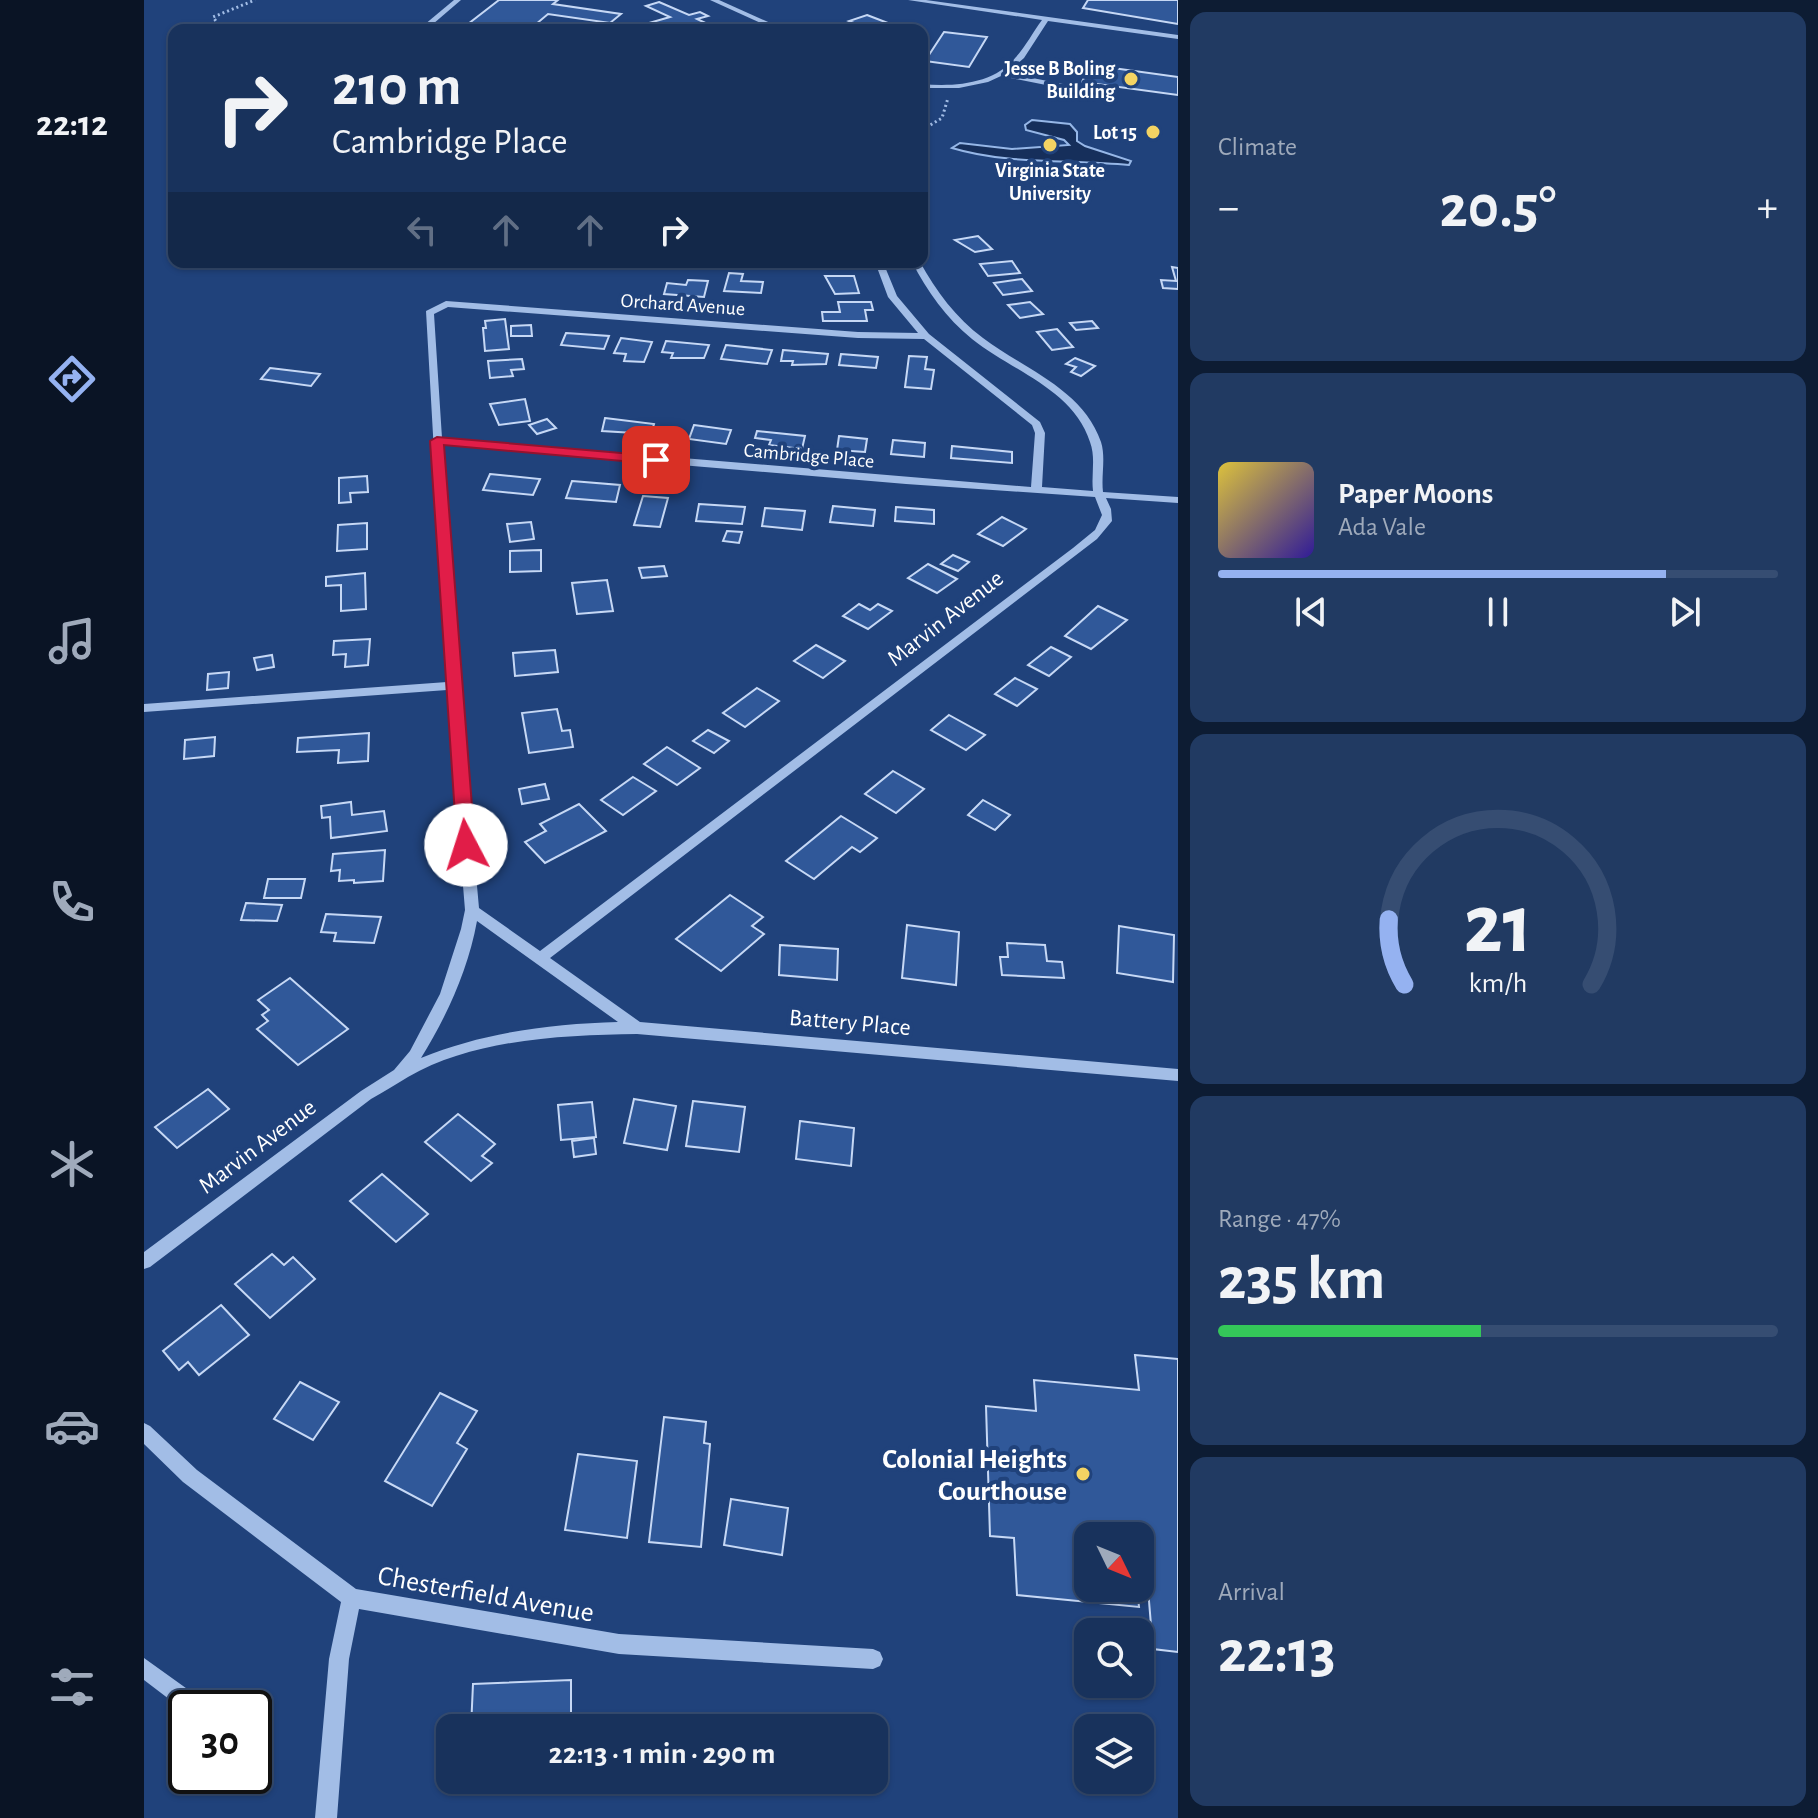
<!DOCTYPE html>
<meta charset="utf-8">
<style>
:root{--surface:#18325c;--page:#213a62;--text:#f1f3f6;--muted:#9faabb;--line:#364d72;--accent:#95b2f1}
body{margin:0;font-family:"Alegreya Sans",sans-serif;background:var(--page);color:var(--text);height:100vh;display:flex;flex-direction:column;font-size:30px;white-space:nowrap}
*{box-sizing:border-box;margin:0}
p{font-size:26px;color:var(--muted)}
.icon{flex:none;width:44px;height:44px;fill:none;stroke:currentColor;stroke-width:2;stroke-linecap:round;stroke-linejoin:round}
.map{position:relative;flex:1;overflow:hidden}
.drawer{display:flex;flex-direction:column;gap:12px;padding:12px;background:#0d1c33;width:640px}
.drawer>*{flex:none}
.hud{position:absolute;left:24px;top:24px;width:760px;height:244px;border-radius:16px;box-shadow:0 2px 6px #0004,0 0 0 2px var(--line);background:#18325c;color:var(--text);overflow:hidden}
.needle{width:52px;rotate:133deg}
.tools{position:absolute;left:930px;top:1522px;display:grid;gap:16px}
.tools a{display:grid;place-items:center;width:80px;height:80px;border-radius:16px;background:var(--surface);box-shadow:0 2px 6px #0004,0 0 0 2px var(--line);font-size:40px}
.speed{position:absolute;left:24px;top:1690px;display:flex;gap:16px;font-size:40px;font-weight:700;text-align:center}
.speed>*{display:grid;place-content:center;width:104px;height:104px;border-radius:50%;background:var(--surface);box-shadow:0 2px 6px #0004,0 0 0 2px var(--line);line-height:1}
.speed .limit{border:4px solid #111;border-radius:12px;background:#fff;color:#111}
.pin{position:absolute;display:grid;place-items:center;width:68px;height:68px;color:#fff;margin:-34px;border-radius:16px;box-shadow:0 4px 12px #0006}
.me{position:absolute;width:88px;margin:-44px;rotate:355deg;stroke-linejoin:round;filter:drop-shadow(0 0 6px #0008)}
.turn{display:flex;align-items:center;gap:28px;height:168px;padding:0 32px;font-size:36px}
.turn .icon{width:104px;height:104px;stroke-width:2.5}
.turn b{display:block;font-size:56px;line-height:68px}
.lanes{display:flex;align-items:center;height:76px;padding:0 32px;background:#0003;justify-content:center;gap:40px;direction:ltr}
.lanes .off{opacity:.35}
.big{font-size:60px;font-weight:600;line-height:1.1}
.drawer .widget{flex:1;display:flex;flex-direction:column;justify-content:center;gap:12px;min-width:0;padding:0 28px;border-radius:16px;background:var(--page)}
.drawer .dial{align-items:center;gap:0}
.dial svg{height:208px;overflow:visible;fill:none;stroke:var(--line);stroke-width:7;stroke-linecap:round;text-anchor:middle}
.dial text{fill:var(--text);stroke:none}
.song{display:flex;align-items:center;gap:24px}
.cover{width:96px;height:96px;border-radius:12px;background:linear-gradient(135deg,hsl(50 70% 55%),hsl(250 70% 35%))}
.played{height:8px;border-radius:4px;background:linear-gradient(90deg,var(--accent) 80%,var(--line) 80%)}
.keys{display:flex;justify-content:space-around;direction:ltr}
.heat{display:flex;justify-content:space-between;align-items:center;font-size:44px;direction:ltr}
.charge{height:12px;border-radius:6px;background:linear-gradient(90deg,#34c759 47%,var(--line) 0)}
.trip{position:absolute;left:292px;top:1714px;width:452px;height:80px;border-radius:16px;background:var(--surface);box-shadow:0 2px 6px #0004,0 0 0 2px var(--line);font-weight:600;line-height:80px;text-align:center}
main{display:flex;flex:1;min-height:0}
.tabs{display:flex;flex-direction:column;width:144px;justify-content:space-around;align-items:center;background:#0a1425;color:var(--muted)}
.tabs .icon{width:56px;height:56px}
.tabs .selected{color:var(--accent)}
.tabs b{font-size:36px;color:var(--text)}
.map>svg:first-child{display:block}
.water{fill:#162f5b;stroke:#96b7e7;stroke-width:2}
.building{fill:#305899;stroke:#c6d8f5;stroke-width:2}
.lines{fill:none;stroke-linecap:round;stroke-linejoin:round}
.path{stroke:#a2bde6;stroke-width:3;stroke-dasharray:2 3;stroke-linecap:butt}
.minor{fill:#a2bde6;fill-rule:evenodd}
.route{fill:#e11d48;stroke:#92132f;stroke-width:2}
.poi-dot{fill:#f3d363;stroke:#20427b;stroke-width:3}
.labels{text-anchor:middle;stroke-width:8;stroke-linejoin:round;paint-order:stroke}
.far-poi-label{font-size:20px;font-weight:bold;fill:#fff;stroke:#20427b;text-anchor:end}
.far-street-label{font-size:20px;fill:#fff;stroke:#20427b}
.street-label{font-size:24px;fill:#fff;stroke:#20427b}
.near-poi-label{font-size:28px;font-weight:bold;fill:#fff;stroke:#20427b;text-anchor:end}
.near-street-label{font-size:28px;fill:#fff;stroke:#20427b}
</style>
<main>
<nav class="tabs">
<b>22:12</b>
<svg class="icon selected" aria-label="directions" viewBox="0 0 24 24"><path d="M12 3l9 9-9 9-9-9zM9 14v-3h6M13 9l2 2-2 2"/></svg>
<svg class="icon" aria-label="music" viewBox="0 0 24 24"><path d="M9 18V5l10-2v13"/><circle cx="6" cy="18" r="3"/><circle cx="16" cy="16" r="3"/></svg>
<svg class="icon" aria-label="phone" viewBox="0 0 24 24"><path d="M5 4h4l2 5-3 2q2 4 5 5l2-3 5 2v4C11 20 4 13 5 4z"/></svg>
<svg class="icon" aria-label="climate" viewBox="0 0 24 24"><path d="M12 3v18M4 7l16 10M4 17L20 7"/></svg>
<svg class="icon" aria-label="car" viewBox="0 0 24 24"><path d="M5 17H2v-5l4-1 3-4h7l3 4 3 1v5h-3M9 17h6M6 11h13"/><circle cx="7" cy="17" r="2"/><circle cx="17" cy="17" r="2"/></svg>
<svg class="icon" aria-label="filters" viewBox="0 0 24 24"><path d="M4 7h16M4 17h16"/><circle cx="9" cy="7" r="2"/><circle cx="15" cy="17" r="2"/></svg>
</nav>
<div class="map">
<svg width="1034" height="1818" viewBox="0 0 1034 1818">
<rect width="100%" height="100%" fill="#20427b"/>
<path class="water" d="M888 120 926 124 933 132V141L941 146 987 161 985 165C927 159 864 165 808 148L816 143 868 149 925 145 920 140 882 130 881 125Z"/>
<g class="building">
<path d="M355 0H414L409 4 477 14 466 23 404 14 385 30 324 24Z"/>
<path d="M944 0H1034V24L939 8Z"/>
<path d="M515 2 545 15 556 12 564 16 553 19 574 29 552 30 539 24 508 30 498 25 526 17 502 6Z"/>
<path d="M723 15 762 30H727L705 21Z"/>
<path d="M800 32 843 37 825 67 781 61Z"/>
<path d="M947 65 1034 77V95L938 82Z"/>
<path d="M834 236 848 249 831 252 811 240Z"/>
<path d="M868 261 876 273 844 276 836 264Z"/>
<path d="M1028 267 1034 268V289L1019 288 1017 280 1032 281Z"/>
<path d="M585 273 599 274 597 281 619 282 617 293 580 291Z"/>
<path d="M681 276H710L715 293 691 294Z"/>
<path d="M878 279 888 291 859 295 850 283Z"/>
<path d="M544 280 564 281 560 297 520 294 523 283 542 285Z"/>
<path d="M694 302H727L729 310H721L723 321H679L678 312H696Z"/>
<path d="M886 302 899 314 876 318 864 305Z"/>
<path d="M361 319 365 349 341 351 339 328H342L341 321Z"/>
<path d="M948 321 954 328 932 330 926 323Z"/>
<path d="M387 325 388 336H367V326Z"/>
<path d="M913 329 929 347 908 350 893 332Z"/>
<path d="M422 333 465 336 460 349 417 345Z"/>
<path d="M477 338 508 342 500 362 480 361 482 354 470 353Z"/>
<path d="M522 341 565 345 560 358H527L529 353 518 352Z"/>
<path d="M582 345 628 350 623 364 577 359Z"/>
<path d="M639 350 684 354 682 364 648 365 649 361H637Z"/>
<path d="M697 354 734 357 732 368 695 365Z"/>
<path d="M765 356 783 357 781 369 790 370 787 389 761 387Z"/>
<path d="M931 358 951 366 937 376 927 372 932 367 922 364Z"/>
<path d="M378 359 380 369 367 370 369 376 346 378 344 361Z"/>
<path d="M126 368 176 374 167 386 117 379Z"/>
<path d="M381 399 386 421 355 425 346 404Z"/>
<path d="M461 418 510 424 507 434 458 431Z"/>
<path d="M403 419 412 428 393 434 385 425Z"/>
<path d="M550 425 587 430 582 444 545 439Z"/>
<path d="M613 431 661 436 658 449 625 445 627 440 611 438Z"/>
<path d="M695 436 723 439 721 452 693 450Z"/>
<path d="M749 440 781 443 780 457 747 454Z"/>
<path d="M808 446 868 452V463L807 458Z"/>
<path d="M346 474 396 479 389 495 339 490Z"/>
<path d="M223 476 224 492 206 493 207 502 195 503V478Z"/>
<path d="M428 481 476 485 472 502 422 498Z"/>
<path d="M499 496 524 498 516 527 490 525Z"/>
<path d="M555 504 601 507 598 524 552 521Z"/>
<path d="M689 506 731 510 729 526 686 522Z"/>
<path d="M752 507 790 510V524L751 521Z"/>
<path d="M621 508 661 511 658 530 618 526Z"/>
<path d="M858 517 882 529 859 546 834 534Z"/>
<path d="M387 522 390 539 366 542 363 524Z"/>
<path d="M223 523V549L193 551 194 525Z"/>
<path d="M583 531 598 532 595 543 579 541Z"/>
<path d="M397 550V571L366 572V551Z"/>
<path d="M809 555 825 562 814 571 797 564Z"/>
<path d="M784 564 813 579 793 593 764 578Z"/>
<path d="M520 566 523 576 498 578 495 568Z"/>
<path d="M221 573 222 609 197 611V585L182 586V577Z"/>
<path d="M463 580 469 611 433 614 428 583Z"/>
<path d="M715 604 726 610 734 604 748 611 724 629 699 616Z"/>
<path d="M954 606 983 620 947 649 921 636Z"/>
<path d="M226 639 224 665 201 667 202 654 189 655 190 641Z"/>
<path d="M672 645 701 661 679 678 650 661Z"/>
<path d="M907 647 927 657 905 676 884 665Z"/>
<path d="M411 650 414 672 371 676 369 653Z"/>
<path d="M128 655 130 667 113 670 110 658Z"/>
<path d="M85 672 84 688 63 690 64 674Z"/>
<path d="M871 678 893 689 873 706 851 694Z"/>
<path d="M613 688 635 701 601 727 579 713Z"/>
<path d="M413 709 418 731 426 730 429 747 385 753 378 713Z"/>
<path d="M805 715 841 735 822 750 787 730Z"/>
<path d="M564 730 585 741 570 753 549 741Z"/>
<path d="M225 733 224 761 194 763 195 750 153 752 154 738Z"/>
<path d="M71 737 70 756 40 759 41 740Z"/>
<path d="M523 747 556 768 533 785 500 764Z"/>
<path d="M749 771 780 789 752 813 721 794Z"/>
<path d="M489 777 512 791 479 815 457 800Z"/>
<path d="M401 784 405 799 378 804 375 789Z"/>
<path d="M839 800 866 815 851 830 824 815Z"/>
<path d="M207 802 208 815 240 811 243 831 187 838 186 817 178 818 177 806Z"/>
<path d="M435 804 462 831 401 863 381 842 402 831 396 824Z"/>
<path d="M697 816 733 838 716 852 708 847 670 879 642 861Z"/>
<path d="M241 850 239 881 210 883V880L195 881 196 870 187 871 189 854Z"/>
<path d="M124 879H161L157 898H120Z"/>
<path d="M586 895 619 917 608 926 620 934 577 971 532 939Z"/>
<path d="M102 903 138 905 133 921 97 920Z"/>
<path d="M182 914 237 917 230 943 190 941 192 933 177 932Z"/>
<path d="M763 925 815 932 812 985 758 978Z"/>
<path d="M975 926 1030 935 1029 982 973 973Z"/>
<path d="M863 943 901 945 903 961 918 962 920 978 858 975 856 957H864Z"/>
<path d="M636 945 694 949 693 980 635 975Z"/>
<path d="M146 978 204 1029 154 1065 113 1029 124 1021 118 1015 125 1010 114 1000Z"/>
<path d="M64 1089 85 1109 33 1148 11 1127Z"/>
<path d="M490 1099 532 1106 523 1150 480 1143Z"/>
<path d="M549 1101 601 1107 595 1152 542 1146Z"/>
<path d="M448 1102 452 1137 417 1140 414 1105Z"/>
<path d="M314 1114 351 1144 338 1156 348 1163 327 1181 281 1142Z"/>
<path d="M656 1121 710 1128 707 1166 652 1159Z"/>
<path d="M450 1138 452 1154 430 1157 428 1141Z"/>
<path d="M238 1174 284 1214 252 1242 206 1201Z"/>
<path d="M128 1254 140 1265 149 1257 171 1279 126 1318 91 1284Z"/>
<path d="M77 1305 105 1335 55 1375 44 1362 35 1370 19 1351Z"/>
<path d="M991 1355 1034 1359V1652L1009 1649 1004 1589 996 1588V1536H944V1588H993L995 1607 873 1595 870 1538 846 1536 842 1406 892 1411 890 1380 995 1390Z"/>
<path d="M156 1382 195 1402 169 1440 130 1419Z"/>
<path d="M296 1393 333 1411 313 1443 323 1449 288 1506 241 1481Z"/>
<path d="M520 1417 562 1422 560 1443 566 1444 557 1547 505 1542Z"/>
<path d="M434 1454 493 1461 483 1538 421 1530Z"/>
<path d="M587 1499 644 1508 638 1555 580 1545Z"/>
<path d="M427 1680V1728H327L329 1684Z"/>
</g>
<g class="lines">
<g class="path">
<path d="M89 30 74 24 69 17 111 0"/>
<path d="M778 130 798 118 804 98"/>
</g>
<g class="minor">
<path d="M310 0H317L282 30H274Z"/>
<path d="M566 0H575L642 30H632Z"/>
<path d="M764 0H782L1034 35V39L904 21 880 58 863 73 924 85 940 91V95L922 89 857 76 844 82 815 88H778V84C811 87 850 84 872 57 882 46 889 32 898 20Z"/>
<path d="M731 262H739L753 296 785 334 896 422 901 433 898 487 949 491C947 475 952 458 946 442 929 389 868 371 828 339 802 318 783 291 768 262H776C792 291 812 318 839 338 880 369 939 389 957 442 962 458 957 475 959 492L1034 497V503L962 498 967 509 968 521 953 539 406 958 496 1022 1034 1069V1081L493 1034C419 1035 330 1039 264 1077 252 1084 240 1092 227 1099L6 1267 0 1269V1252L217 1091 250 1070 266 1051 296 994 317 929 321 910 303 690 0 712V704L303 682 282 311 302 301 714 332 774 333 744 297ZM304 307 714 338 780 339 888 425 891 433 887 487 298 438 290 314ZM299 445 762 484 951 497 958 515 951 530 929 548 396 951 335 908 315 686ZM333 921 474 1022C407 1024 340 1032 277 1058 303 1016 324 970 333 921Z"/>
<path d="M0 1423 6 1426 53 1470 212 1589 475 1634 729 1649 736 1652 739 1659 736 1666 729 1669 475 1654 215 1609 205 1659 193 1818H171L185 1659 197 1602 39 1482 0 1444Z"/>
<path d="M0 1658 60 1701 63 1708H42V1712L0 1680Z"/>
</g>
</g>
<path class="route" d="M293 437 512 456 519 460 512 464 300 445 331 845 322 851 313 845 286 441Z"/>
<g class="poi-dot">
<circle cx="987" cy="79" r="8"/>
<circle cx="1009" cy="132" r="8"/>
<circle cx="906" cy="145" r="8"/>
<circle cx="939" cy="1474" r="8"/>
</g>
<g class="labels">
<g class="far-poi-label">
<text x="971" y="75">Jesse B Boling<tspan x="971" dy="23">Building</tspan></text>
<text x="993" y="139">Lot 15</text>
<text x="906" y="177" text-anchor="middle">Virginia State<tspan x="906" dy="23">University</tspan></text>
</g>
<g class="far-street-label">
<text transform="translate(539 304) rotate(4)" y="7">Orchard Avenue</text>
<text transform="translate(665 455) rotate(5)" y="7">Cambridge Place</text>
</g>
<g class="street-label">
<text transform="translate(801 618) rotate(-38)" y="8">Marvin Avenue</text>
<text transform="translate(706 1022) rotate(5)" y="8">Battery Place</text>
<text transform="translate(113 1146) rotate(-37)" y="8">Marvin Avenue</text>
</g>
<g class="near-poi-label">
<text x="923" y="1468">Colonial Heights<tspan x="923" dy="32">Courthouse</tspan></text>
</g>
<g class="near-street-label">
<text transform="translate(342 1593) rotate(10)" y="10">Chesterfield Avenue</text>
</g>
</g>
</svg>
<div class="tools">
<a><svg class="needle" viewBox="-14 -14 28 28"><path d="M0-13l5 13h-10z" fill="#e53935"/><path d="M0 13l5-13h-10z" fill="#9faabb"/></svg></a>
<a><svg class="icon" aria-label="search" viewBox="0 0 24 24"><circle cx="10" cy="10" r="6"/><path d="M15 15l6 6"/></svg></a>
<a><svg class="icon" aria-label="layers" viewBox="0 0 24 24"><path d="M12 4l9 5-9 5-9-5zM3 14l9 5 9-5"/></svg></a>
</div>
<div class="speed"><div class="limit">30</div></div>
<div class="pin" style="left:512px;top:460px;background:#d93025"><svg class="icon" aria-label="arrive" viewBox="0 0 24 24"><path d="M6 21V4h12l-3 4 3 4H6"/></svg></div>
<svg class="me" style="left:322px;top:845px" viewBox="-20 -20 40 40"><circle r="19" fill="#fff"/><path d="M0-13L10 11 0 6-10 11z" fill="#e11d48"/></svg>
<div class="trip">22:13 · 1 min · 290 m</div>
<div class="hud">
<div class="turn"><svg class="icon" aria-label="right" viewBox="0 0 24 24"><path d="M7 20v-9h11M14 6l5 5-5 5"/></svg><div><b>210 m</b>Cambridge Place</div></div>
<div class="lanes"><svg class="icon off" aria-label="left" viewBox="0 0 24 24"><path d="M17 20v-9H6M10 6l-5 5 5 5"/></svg><svg class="icon off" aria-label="ahead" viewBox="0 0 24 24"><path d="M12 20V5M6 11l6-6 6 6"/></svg><svg class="icon off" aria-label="ahead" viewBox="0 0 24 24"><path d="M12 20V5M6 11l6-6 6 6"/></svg><svg class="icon" aria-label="right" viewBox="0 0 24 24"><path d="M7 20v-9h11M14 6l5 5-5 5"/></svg></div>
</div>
</div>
<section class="drawer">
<div class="widget"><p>Climate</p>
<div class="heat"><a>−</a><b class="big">20.5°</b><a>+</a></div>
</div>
<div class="widget">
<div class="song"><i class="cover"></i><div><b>Paper Moons</b><p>Ada Vale</p></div></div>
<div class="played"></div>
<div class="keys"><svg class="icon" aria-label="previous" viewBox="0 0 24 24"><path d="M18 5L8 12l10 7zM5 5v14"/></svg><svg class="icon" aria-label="pause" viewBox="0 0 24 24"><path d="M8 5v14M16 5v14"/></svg><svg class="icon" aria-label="next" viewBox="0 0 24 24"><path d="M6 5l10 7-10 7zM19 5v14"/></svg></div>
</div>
<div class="widget dial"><svg viewBox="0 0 100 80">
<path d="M14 69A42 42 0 1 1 86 69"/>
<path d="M14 69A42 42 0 0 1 8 44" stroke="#95b2f1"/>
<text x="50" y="56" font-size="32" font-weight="700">21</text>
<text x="50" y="72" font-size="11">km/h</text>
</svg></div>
<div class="widget"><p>Range · 47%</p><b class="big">235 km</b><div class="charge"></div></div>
<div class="widget"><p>Arrival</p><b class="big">22:13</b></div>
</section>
</main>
